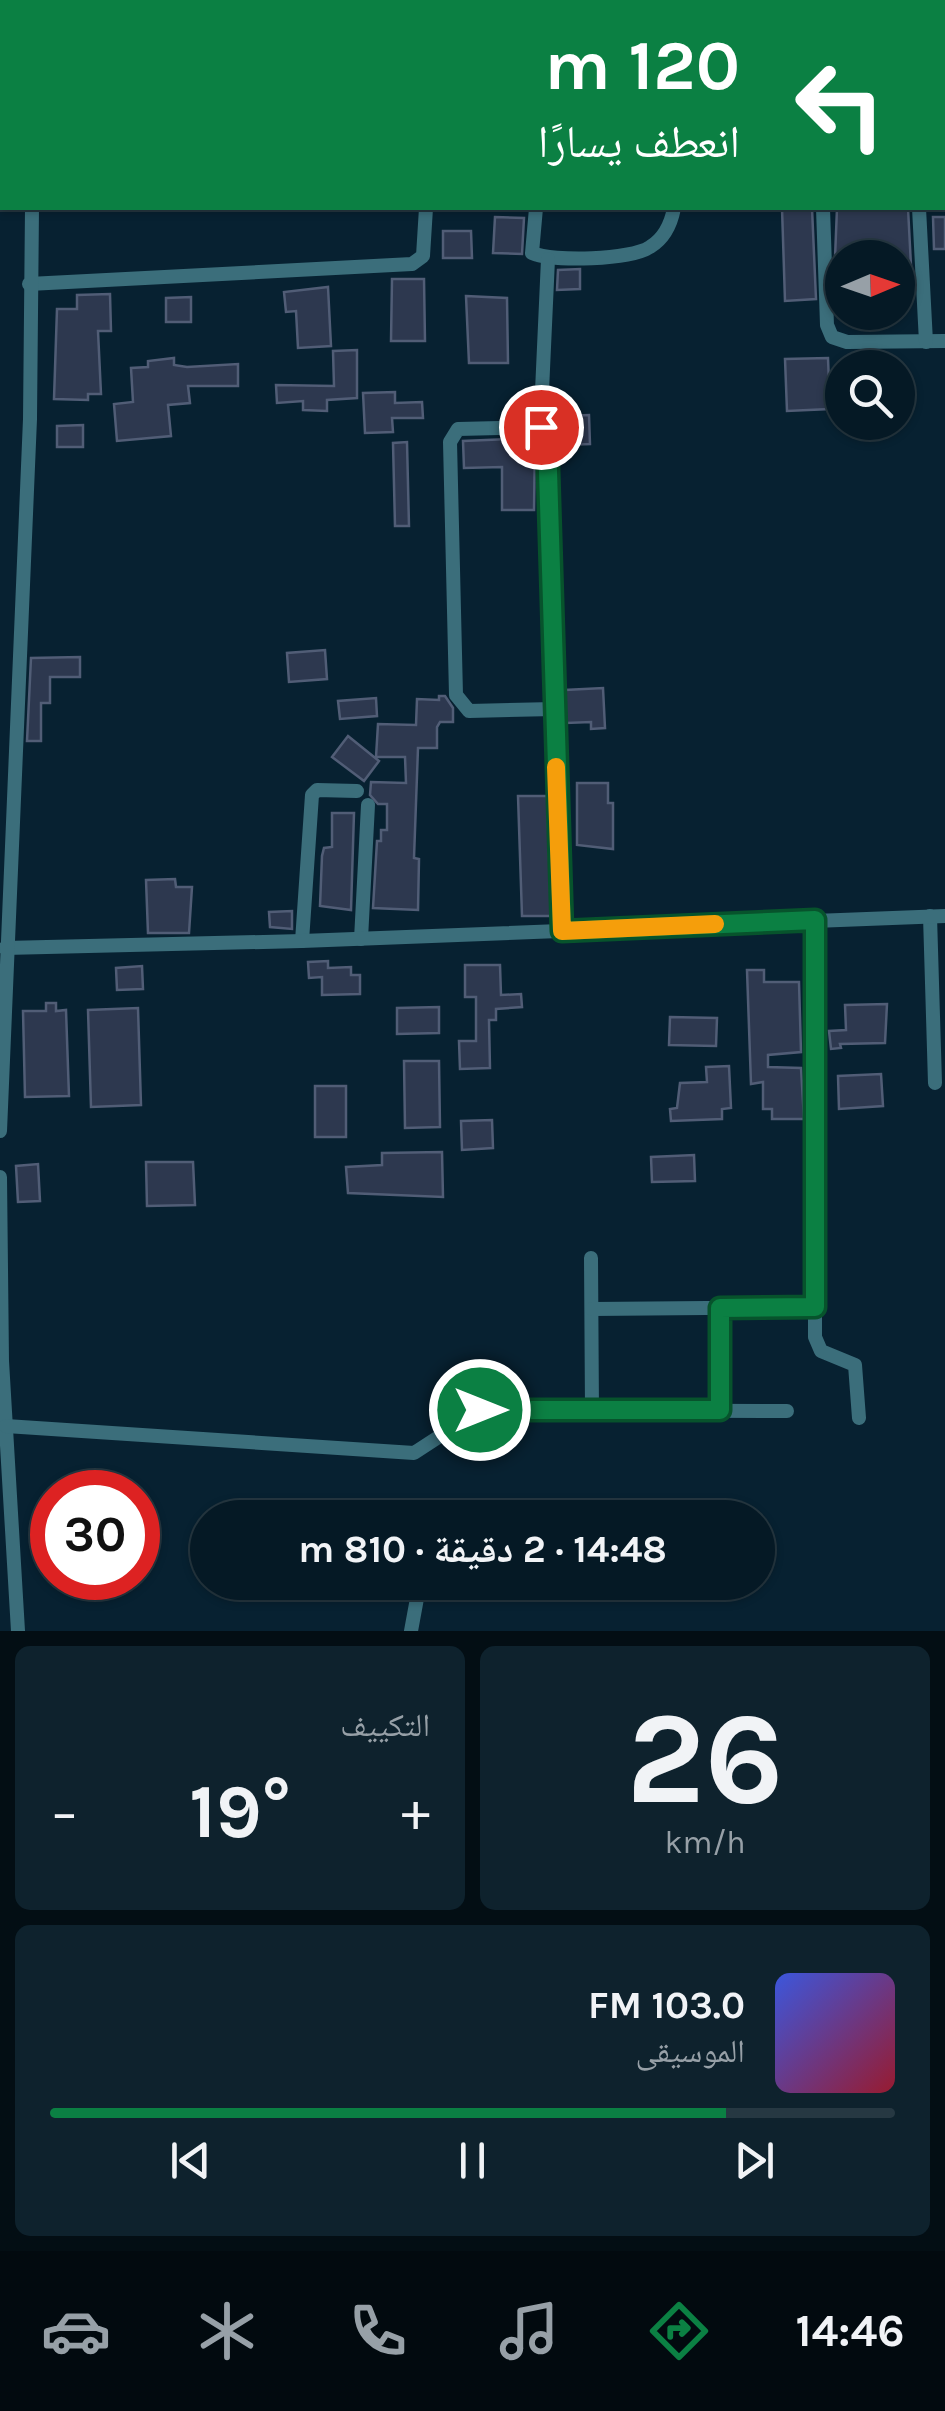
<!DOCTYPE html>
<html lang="ar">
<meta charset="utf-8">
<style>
:root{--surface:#051925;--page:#0e222d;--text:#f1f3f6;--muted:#97a0a7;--line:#263842;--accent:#0b8043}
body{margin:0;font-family:Karla,"Noto Naskh Arabic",sans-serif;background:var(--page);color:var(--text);direction:rtl;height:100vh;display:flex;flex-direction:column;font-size:38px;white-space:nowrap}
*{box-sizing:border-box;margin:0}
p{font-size:32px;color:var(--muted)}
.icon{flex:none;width:55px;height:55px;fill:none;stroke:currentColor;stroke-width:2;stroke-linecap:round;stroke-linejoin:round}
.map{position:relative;height:1631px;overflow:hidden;direction:ltr}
.sheet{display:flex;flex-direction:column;gap:15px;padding:15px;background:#030e14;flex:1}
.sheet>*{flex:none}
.banner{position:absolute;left:0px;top:0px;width:945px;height:210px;box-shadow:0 2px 8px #0004,0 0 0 2px var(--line);direction:rtl;background:#0b8043;color:#fff;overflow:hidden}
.needle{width:65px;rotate:88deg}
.buttons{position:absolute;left:825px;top:240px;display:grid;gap:20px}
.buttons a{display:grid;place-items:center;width:90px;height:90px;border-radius:50%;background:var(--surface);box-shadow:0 2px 8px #0004,0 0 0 2px var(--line);font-size:50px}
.speed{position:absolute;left:30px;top:1470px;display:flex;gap:20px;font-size:50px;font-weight:700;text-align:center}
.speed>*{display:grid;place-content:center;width:130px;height:130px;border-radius:50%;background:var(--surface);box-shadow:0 2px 8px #0004,0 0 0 2px var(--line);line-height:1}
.speed .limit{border:15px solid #d22;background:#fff;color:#111}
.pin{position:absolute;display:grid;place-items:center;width:85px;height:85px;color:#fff;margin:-42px;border:5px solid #fff;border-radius:50%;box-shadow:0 2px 10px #0007}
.me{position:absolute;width:110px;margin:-55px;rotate:90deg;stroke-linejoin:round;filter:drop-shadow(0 0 8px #0008)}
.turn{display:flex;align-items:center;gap:35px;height:210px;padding:0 40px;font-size:45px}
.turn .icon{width:130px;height:130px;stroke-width:2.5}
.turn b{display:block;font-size:70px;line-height:85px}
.big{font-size:75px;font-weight:700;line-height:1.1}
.sheet .widget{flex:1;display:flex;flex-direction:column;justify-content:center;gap:15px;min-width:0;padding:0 35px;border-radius:15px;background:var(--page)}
.sheet .dial{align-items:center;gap:0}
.dial b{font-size:130px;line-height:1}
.song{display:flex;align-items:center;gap:30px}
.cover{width:120px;height:120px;border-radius:15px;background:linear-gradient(135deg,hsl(230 70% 55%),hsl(350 70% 35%))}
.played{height:10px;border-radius:5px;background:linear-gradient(90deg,var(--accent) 80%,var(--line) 80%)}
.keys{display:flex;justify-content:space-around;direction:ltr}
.heat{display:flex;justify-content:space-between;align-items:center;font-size:55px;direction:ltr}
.sheet .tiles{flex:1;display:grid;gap:15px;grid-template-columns:1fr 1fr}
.widget:last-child{grid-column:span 2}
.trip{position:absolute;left:190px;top:1500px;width:585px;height:100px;border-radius:50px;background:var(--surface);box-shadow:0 2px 8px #0004,0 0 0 2px var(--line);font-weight:700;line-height:100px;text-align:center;direction:rtl}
.tabs{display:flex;height:160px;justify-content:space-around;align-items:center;background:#020a0f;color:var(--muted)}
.tabs .icon{width:70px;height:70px}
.tabs .current{color:var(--accent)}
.tabs b{font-size:45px;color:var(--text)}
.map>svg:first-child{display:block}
.building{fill:#2d384f;stroke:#515d76;stroke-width:2.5}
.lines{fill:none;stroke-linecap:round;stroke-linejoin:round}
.minor{stroke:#3b6e7b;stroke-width:14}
.route-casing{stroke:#07532c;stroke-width:25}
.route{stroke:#0b8043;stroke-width:18}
.slow{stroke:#f59e0b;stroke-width:18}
</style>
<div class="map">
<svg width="945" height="1631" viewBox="0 0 945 1631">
<rect width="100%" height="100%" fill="#072131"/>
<g class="building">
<path d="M782 208H812L816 299 785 301Z"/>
<path d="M837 208H908L912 285 898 287V258H835Z"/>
<path d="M495 217 524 218 522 254 493 253Z"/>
<path d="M933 217H945V249H934Z"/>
<path d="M443 231H471L472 258H443Z"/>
<path d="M580 269V289L557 290 558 270Z"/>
<path d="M392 279H424L425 341H391Z"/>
<path d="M328 287 331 346 298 348 296 311 286 312 284 292Z"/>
<path d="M110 294 111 331H98L101 394H88V400L54 399 57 309H77V295Z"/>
<path d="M466 296 507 298 508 363H469Z"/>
<path d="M191 297V322H166V298Z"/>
<path d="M357 350V398L327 400V411L303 410V401L277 403 276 385 334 386 333 351Z"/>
<path d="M174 358V365L187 367 238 364V386H188L190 403 168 405 171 436 117 441 114 404 133 402 131 368 148 367V361Z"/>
<path d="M828 358 830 409 787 411 785 359Z"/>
<path d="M395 392V403L422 402 423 418H392L393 432 365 433 363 393Z"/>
<path d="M589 415 590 444 564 445 563 416Z"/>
<path d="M83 425V447H57V426Z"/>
<path d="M535 438 534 510H502V467L464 468 463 441Z"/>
<path d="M407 442 409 526H395L393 443Z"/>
<path d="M325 650 327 679 289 682 287 653Z"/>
<path d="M80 657V677H50V703H41V741H27L31 658Z"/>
<path d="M603 688 605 728 591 729V722L566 723 565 690Z"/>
<path d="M439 696H445L453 708V722H440L437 727V748H418L414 858 419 859 418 910 373 908 377 841H381V830H387V804H378L370 795 371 782 406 783 405 757H376L378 724 416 725 417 699 439 700Z"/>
<path d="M376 698 377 716 340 719 338 701Z"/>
<path d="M348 736 379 761 364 781 332 757Z"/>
<path d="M577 783H608V803H613V849L577 845Z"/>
<path d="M518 796H547L551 916H522Z"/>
<path d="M332 813H354L351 910 320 906 322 856 324 848 332 847Z"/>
<path d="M175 879 176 887H192L189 933H148L146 880Z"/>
<path d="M292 911V929L270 927 269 912Z"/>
<path d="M328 961V968L351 967V975H360V994L322 995V977L309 978 308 962Z"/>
<path d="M465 965H500L501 995 521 994 522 1007 496 1009V1020H489L490 1068 460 1069 459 1041H476V997H465Z"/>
<path d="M142 966 143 989 117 990 116 968Z"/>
<path d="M747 970H764V982H799L801 1052 768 1055V1067L801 1068 804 1119H772V1109H763V1082L751 1084Z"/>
<path d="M46 1003H56V1011L66 1010 69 1096 25 1097 23 1011H46Z"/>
<path d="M887 1004 885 1043 840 1044 841 1048 831 1049 829 1031 846 1030 845 1005Z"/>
<path d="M439 1007V1033L397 1034V1008Z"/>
<path d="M138 1008 141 1105 91 1107 88 1010Z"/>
<path d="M670 1017 717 1018 716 1046 669 1045Z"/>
<path d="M404 1061H439L440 1127 405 1128Z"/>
<path d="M729 1066 731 1108 722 1109V1119L671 1121 670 1109 677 1108 680 1083 707 1082 706 1067Z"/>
<path d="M881 1074 883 1106 839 1109 838 1076Z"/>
<rect x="315" y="1086" width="31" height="51"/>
<path d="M492 1120 493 1148 462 1150 461 1121Z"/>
<path d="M442 1152 443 1197 348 1193 346 1167 382 1165V1153Z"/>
<path d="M694 1155 695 1181 652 1182 651 1157Z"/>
<path d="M146 1162H193L195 1205 147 1206Z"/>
<path d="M38 1164 40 1201 18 1202 16 1166Z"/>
</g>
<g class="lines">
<g class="minor">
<path d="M816 0V2"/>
<path d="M910 0V2"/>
<path d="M38 2V0"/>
<path d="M434 2V0"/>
<path d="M543 2V0"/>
<path d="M680 2V0"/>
<path d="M536 208 532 253C554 262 630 260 650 247 665 238 671 224 674 208"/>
<path d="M823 208 827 325 832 337 847 342 945 341"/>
<path d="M919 208 926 342"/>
<path d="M29 284 412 264 423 256 426 208"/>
<path d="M542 391 548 259"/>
<path d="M554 709 469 711 456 695 450 442 458 429 541 427 547 438 562 931"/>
<path d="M930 916 935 1083"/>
<path d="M815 920V1337L821 1351 855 1365 859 1418"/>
<path d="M361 939 368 805"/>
<path d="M302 941 312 795 317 790 357 791"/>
<path d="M5 948 302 941 945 916"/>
<path d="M0 1131 30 419 32 208"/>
<path d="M0 1177 2 1361 18 1631"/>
<path d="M591 1258 592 1411"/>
<path d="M721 1308V1410"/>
<path d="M592 1309 815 1307"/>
<path d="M6 1426 414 1453 480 1410 787 1411"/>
<path d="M411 1631 420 1582"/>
</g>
</g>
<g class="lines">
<g class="route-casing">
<path id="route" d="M480 1410H720V1308L815 1307V920L562 931 547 438 541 427"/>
</g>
<use href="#route" class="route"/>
<path class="slow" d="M556 767 562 931 715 924"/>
</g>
</svg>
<div class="buttons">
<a><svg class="needle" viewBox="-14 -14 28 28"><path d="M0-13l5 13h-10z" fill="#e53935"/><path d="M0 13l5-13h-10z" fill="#97a0a7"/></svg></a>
<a><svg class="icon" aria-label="search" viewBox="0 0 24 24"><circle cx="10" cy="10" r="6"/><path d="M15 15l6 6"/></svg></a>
</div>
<div class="speed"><div class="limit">30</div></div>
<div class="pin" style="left:541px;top:427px;background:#d93025"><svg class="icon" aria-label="arrive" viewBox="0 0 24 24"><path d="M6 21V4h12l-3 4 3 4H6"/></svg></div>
<svg class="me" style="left:480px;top:1410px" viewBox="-20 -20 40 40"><circle r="17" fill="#0b8043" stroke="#fff" stroke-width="3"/><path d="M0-11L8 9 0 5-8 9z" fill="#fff"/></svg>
<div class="trip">14:48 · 2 دقيقة · 810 m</div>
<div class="banner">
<div class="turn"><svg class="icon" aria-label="left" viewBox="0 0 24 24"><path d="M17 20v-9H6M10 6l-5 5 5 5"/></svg><div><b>120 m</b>انعطف يسارًا</div></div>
</div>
</div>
<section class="sheet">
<div class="tiles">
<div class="widget dial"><b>26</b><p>km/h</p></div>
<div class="widget"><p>التكييف</p>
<div class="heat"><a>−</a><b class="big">19°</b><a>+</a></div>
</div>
<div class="widget">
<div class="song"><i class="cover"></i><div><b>103.0 FM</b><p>الموسيقى</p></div></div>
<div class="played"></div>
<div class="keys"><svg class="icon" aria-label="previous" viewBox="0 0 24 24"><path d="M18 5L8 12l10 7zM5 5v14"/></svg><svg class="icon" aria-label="pause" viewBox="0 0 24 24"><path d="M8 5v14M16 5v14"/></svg><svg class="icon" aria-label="next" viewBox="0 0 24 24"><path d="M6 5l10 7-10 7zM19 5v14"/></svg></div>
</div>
</div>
</section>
<nav class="tabs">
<b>14:46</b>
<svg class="icon current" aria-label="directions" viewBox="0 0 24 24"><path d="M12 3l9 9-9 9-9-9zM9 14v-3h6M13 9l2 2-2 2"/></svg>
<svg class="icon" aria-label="music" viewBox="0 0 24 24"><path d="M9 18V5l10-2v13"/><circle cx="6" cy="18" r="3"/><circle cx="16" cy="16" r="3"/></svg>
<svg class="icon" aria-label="phone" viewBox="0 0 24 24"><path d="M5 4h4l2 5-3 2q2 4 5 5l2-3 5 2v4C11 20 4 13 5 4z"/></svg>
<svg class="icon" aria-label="climate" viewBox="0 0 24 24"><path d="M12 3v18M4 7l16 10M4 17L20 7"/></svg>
<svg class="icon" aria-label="car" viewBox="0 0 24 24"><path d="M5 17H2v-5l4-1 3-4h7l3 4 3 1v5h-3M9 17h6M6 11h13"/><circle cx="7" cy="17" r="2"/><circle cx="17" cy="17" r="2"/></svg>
</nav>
